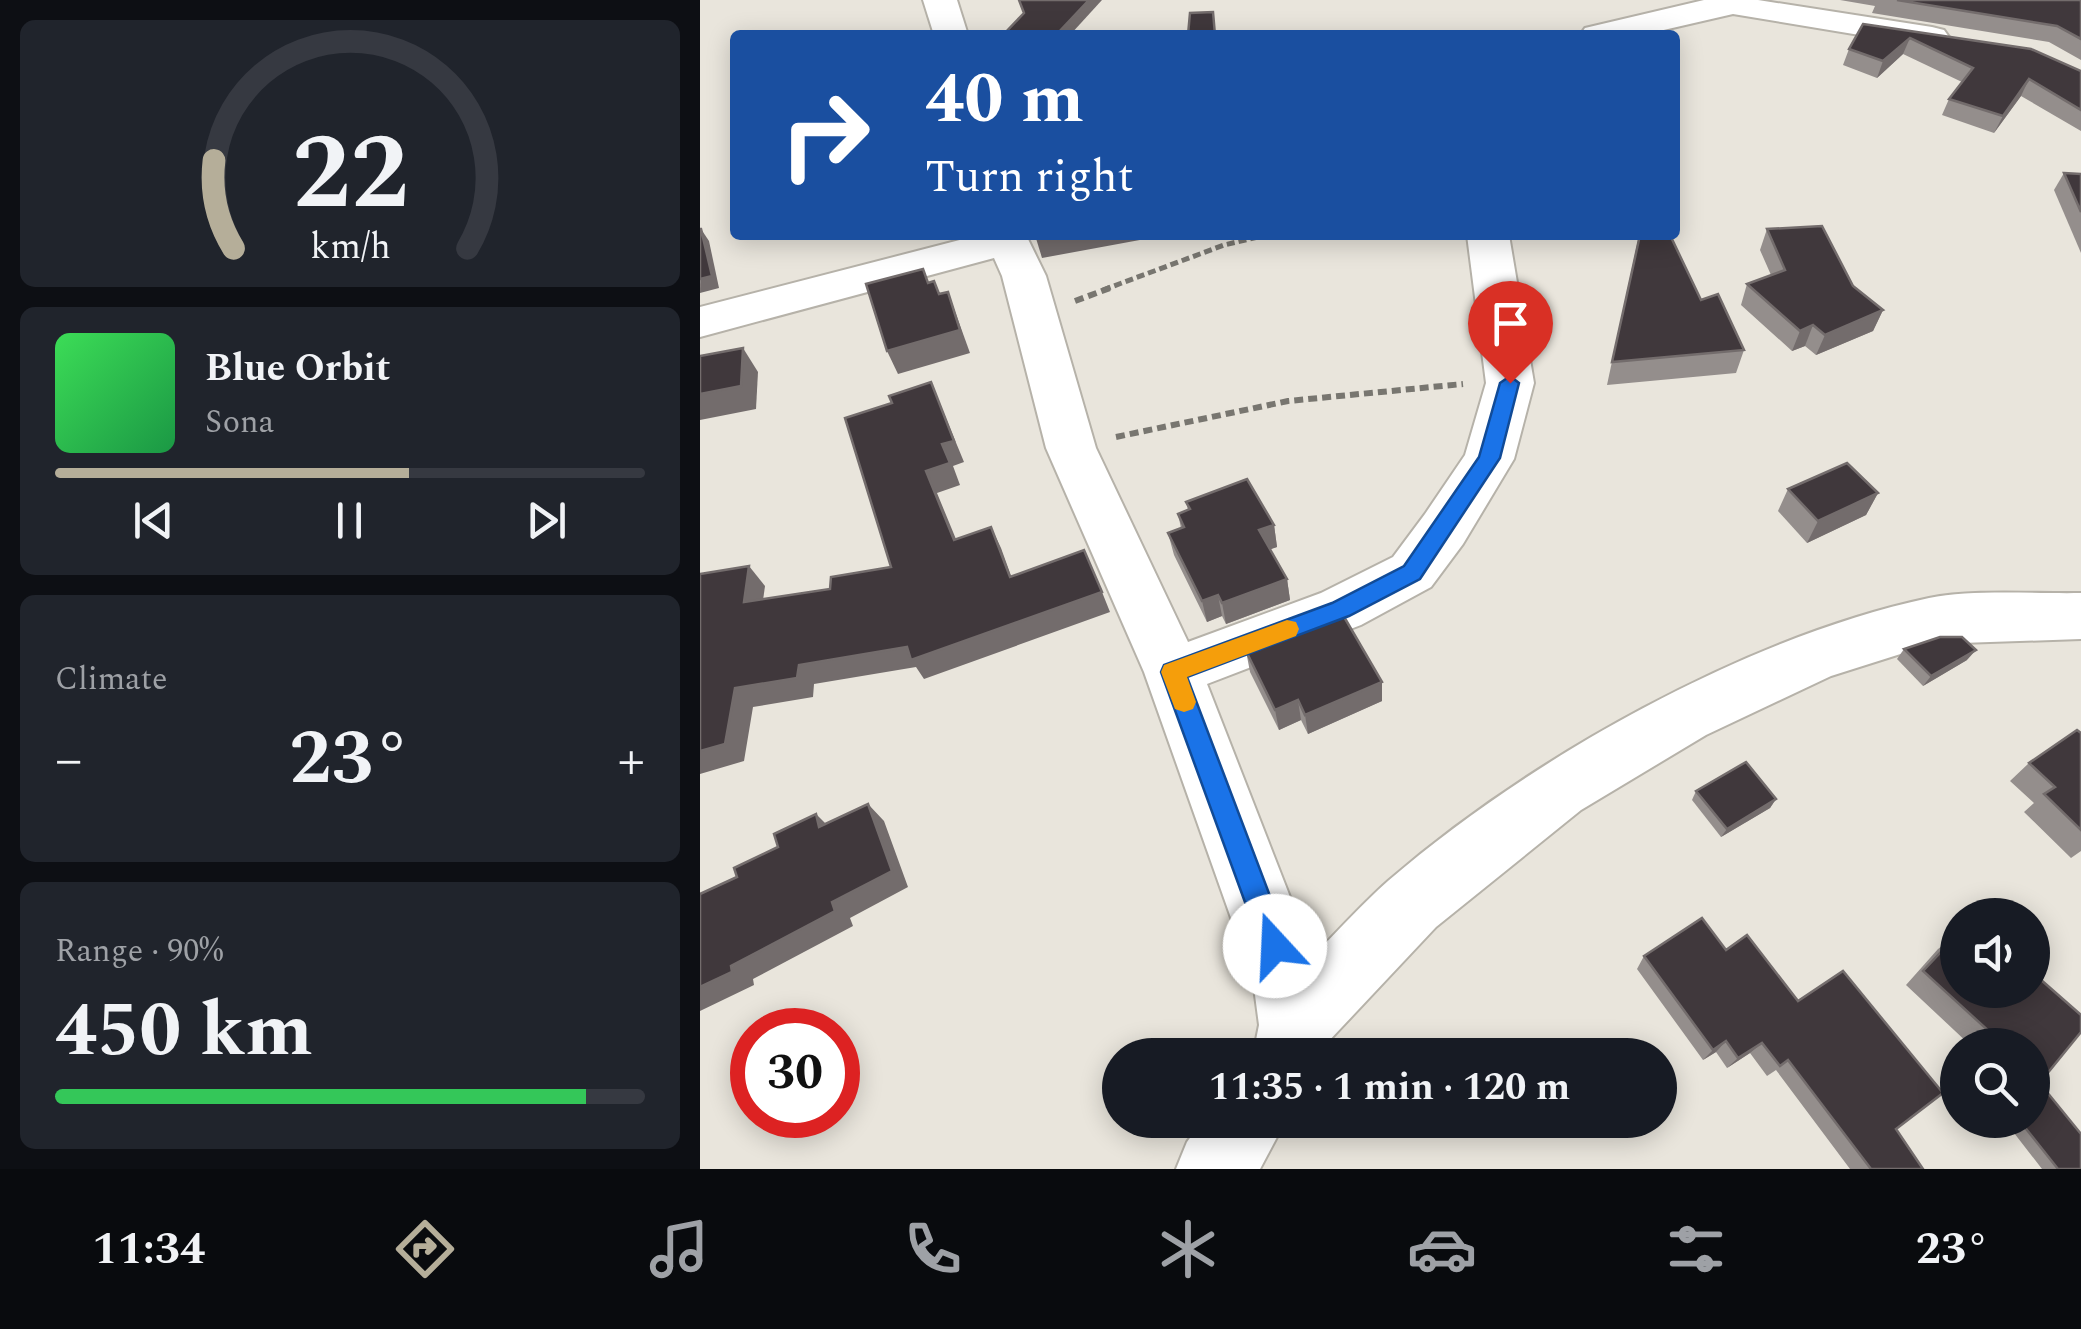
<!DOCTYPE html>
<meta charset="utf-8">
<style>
:root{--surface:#171b24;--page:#20242c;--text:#f1f3f6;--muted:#9ea1a6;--line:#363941;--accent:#b5ae99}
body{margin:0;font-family:Spectral,serif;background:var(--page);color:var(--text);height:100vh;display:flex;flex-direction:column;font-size:38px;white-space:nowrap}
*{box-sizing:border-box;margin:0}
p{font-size:32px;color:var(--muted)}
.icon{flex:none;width:55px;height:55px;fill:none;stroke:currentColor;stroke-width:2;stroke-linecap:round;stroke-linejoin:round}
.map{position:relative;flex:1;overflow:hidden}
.side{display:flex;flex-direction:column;gap:20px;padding:20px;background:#0d0f14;width:700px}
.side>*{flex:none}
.hud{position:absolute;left:30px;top:30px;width:950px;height:210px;border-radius:10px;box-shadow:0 5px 25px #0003;background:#1a4fa0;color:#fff;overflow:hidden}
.fabs{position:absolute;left:1240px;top:898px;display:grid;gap:20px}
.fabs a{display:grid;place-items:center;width:110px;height:110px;border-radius:50%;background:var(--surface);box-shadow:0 5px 25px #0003;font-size:50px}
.speed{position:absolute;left:30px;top:1008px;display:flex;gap:20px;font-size:50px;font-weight:700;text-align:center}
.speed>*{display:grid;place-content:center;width:130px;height:130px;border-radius:50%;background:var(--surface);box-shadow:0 5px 25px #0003;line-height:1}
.speed .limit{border:15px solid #d22;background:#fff;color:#111}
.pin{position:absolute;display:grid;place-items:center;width:85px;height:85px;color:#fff;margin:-102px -42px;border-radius:50% 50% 50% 0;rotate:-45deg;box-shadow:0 0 10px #0007}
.pin .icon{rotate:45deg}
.me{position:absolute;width:110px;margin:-55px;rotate:340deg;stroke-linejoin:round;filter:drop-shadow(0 0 8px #0008)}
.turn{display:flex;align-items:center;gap:35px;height:210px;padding:0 30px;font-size:45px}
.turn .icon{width:130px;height:130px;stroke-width:2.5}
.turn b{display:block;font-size:70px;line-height:85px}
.big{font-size:75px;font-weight:700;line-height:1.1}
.side .widget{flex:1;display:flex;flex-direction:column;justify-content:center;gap:15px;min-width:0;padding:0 35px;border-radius:15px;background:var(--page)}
.side .dial{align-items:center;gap:0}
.dial svg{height:260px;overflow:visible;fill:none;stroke:var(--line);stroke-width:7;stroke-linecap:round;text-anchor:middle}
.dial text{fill:var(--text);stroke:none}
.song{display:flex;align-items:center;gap:30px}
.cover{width:120px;height:120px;border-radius:15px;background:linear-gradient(135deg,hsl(130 70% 55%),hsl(140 70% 35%))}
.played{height:10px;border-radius:5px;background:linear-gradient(90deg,var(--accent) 60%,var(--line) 60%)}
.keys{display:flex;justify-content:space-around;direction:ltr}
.heat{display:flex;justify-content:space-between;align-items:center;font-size:55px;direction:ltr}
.charge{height:15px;border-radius:8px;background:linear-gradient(90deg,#34c759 90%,var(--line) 0)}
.trip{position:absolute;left:402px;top:1038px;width:575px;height:100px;border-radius:50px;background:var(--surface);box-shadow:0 5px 25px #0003;font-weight:700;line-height:100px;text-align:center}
.menu{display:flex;height:160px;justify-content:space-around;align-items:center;background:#090b0e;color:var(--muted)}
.menu .icon{width:70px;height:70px}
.menu .active{color:var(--accent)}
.menu b{font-size:45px;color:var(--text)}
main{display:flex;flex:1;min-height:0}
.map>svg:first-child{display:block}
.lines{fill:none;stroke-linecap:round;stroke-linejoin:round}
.minor-casing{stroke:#b6b2a9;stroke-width:4}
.path-far1{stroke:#787670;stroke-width:5;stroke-dasharray:8 4;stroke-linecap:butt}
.path{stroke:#787670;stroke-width:6;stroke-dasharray:9 5;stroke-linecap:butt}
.minor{fill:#fff;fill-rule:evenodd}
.wall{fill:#948e8c}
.shaded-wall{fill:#736c6c}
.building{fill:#40383c;stroke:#736c6c;stroke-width:2.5}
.route{fill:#1a73e8;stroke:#114b97;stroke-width:2.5}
.slow{fill:#f59e0b}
</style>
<main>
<section class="side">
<div class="widget dial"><svg viewBox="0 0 100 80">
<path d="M14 69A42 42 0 1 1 86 69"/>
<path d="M14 69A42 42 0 0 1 8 42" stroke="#b5ae99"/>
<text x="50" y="56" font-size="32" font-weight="700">22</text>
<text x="50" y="72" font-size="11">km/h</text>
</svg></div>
<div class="widget">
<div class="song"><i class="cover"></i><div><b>Blue Orbit</b><p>Sona</p></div></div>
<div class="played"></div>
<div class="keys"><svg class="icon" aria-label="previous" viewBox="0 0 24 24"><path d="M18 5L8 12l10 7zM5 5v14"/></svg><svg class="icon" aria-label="pause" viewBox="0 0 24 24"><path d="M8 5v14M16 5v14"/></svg><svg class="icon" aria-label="next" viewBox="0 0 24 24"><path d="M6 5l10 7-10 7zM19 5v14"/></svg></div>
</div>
<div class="widget"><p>Climate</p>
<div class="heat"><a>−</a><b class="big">23°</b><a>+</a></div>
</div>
<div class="widget"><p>Range · 90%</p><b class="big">450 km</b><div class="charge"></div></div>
</section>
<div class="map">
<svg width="1381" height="1169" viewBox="0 0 1381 1169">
<rect width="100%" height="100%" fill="#e9e5dc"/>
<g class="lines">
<g class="minor-casing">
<g id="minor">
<path d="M223 0H257L268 35H234Z"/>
<path d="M1004 0H1058L1232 27 1244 30 1249 37 1244 44 1232 47 1033 14 942 35H880L885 28Z"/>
<path d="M279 235H326L346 276 396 448 488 642 621 593 693 557 725 514 765 455 786 383 767 235H809L834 383 814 459 763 544 731 587 661 625 507 684 613 956C638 931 662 904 688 881 829 759 1046 637 1229 598 1272 589 1336 594 1381 593V639L1232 644 1131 676 1006 735 881 810 736 927 626 1044 623 1055H553L559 1025 553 980 444 672 346 448 302 276 294 258 0 337V307Z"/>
<path d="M503 1120H586L560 1169H476L487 1142Z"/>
</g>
</g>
<path class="path-far1" d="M403 290 524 245 567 235"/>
<g class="path">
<path d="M375 301 410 288"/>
<path d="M416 437 588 401 763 384"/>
</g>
<use href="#minor" class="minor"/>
</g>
<g class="wall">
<path d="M1140 0H1380L1381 1V60L1349 42 1172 13 1175 6Z"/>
<path d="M1163 24 1381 71V131L1321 96 1294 133 1242 115 1249 99 1262 82 1203 54 1177 78 1143 65 1149 49Z"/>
<path d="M1364 173 1381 174V253L1354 190Z"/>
<path d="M1067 229 1153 286 1183 310 1173 331 1116 355 1105 346 1092 351 1041 305 1047 284 1071 275 1060 250Z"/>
<path d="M939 235 1001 300 1044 350 1036 373 907 385Z"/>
<path d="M1088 489 1178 493 1166 515 1107 543 1078 511Z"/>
<path d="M486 502 574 525 577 547 570 549 587 579 590 600 526 624 522 616 507 622 474 555 468 533 481 528 478 514 488 510Z"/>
<path d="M1204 649 1267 660 1223 686 1197 659Z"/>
<path d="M546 651 682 682V701L608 734 601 720 579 730 550 672Z"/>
<path d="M1381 733V851L1371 858 1324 812 1334 803 1310 781 1329 763Z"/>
<path d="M996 791 1076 799 1070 808 1021 837 992 800Z"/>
<path d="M1257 935 1258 990H1332V972L1381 1015V1032L1342 1080 1332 1084V1045H1270L1206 985 1238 949Z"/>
<path d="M1026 950 1196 1129 1223 1169H1150L1076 1070 1067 1076 1050 1053 1027 1068 1016 1052 1003 1060 937 969 944 956Z"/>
<path d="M1342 1086 1381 1169H1342L1304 1120H1332V1090Z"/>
</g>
<g class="shaded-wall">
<path d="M389 0H402L370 35H356Z"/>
<path d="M1210 38 1203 54 1177 78 1183 61Z"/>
<path d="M1329 79 1321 96 1294 133 1303 116Z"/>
<path d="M1 229 9 241 19 288 0 293Z"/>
<path d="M335 235H467L342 258Z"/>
<path d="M248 292 270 353 198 374 187 351Z"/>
<path d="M1183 310 1173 331 1116 355 1125 335Z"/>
<path d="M1113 325 1105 346 1092 351 1100 331Z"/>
<path d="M43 348 58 372 56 409 0 420V394Z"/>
<path d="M231 382 264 462 253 466 260 485 237 493 265 561 254 540 226 471 242 444Z"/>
<path d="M1178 493 1166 515 1107 543 1118 521Z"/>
<path d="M574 525 577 547 563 552 559 530Z"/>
<path d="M291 527 301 548 319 598 310 577Z"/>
<path d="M49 566 65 586 60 622 44 602Z"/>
<path d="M587 579 590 600 526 624 522 603Z"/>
<path d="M402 592 410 612 224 679 216 667 114 684 113 697 53 707 44 761 0 774V751L35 688 99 665Z"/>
<path d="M518 595 522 616 507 622 502 601Z"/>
<path d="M1276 650 1267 660 1223 686 1231 676Z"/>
<path d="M682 682V701L608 734 605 715Z"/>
<path d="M598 700 601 720 579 730 575 710Z"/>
<path d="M1076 799 1070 808 1021 837 1027 829Z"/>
<path d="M168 804 184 821 208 887 150 918 153 926 53 979 54 985 0 1011V987L132 902Z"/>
<path d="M116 814 133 831 119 827Z"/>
<path d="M1026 1041 1016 1052 1003 1060 1013 1050Z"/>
<path d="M1062 1043 1050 1053 1027 1068 1038 1058Z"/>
</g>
<g class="building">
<path d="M319 0H389L356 35H303L324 13Z"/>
<path d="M1197 0H1380L1381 1V39L1357 26Z"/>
<path d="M513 12 515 35H488L490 13Z"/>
<path d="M1163 24 1331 49 1381 71V110L1329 79 1303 116 1249 99 1273 68 1210 38 1183 61 1149 49Z"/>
<path d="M1364 173 1381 174V212Z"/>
<path d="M1122 226 1153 286 1183 310 1125 335 1113 325 1100 331 1047 284 1085 270 1067 229Z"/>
<path d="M0 229H1L12 276 0 279Z"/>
<path d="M940 235H970L1001 300 1018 294 1044 350 912 362Z"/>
<path d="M223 269 228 283 234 281 239 294 248 292 260 330 187 351 166 284Z"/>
<path d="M43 348 41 386 0 394V356Z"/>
<path d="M231 382 254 441 242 444 250 463 226 471 254 540 291 527 310 577 384 550 402 592 211 660 207 647 99 665 97 678 35 688 25 744 0 751V574L49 566 44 602 130 589 131 577 191 567 145 418 192 403 189 396Z"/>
<path d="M1147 463 1178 493 1118 521 1088 489Z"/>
<path d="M547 479 574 525 559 530 587 579 522 603 518 595 502 601 468 533 484 527 478 514 490 509 486 502Z"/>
<path d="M643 615 682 682 605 715 598 700 575 710 546 651Z"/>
<path d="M1240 637H1262L1276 650 1231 676 1204 649Z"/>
<path d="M1377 730 1381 733V830L1344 794 1355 787 1329 763Z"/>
<path d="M1046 762 1076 799 1027 829 996 791Z"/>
<path d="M168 804 192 871 132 902 135 911 31 966 32 972 0 987V894L37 877 34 868 78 847 74 834 116 814 119 827Z"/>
<path d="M1002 918 1026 950 1047 935 1098 1001 1143 971 1243 1093 1196 1129 1223 1169H1171L1088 1060 1080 1066 1062 1043 1038 1058 1026 1041 1013 1050 944 956Z"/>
<path d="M1257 935 1258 990H1332V972L1381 1015V1032L1342 1080 1332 1071V1045H1304L1223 971Z"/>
<path d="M1342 1086 1381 1134V1169H1358L1319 1120H1332V1093Z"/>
</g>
<path class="route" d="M810 376 819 383 800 458 720 579 649 616 487 677 589 946 585 956 575 960 565 956 561 946 461 672 464 665 632 603 704 566 779 457 800 383Z"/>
<path class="slow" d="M587 620 596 622 599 629 596 636 487 677 496 702 493 709 484 712 475 709 461 672 464 665Z"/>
</svg>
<div class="fabs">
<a><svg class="icon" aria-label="sound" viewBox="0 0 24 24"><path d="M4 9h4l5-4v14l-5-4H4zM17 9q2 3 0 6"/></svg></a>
<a><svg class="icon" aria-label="search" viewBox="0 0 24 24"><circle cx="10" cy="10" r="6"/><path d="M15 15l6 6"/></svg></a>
</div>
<div class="speed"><div class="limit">30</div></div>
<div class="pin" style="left:810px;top:383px;background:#d93025"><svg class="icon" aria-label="arrive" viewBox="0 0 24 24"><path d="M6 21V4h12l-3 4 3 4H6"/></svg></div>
<svg class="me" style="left:575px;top:946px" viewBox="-20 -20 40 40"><circle r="19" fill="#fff"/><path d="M0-13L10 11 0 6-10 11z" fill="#1a73e8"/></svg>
<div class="trip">11:35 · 1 min · 120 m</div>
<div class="hud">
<div class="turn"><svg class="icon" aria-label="right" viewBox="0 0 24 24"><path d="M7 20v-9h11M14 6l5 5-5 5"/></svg><div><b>40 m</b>Turn right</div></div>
</div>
</div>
</main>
<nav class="menu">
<b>11:34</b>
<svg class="icon active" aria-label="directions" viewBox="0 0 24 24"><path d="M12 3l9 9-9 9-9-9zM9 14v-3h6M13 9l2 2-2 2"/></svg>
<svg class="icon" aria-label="music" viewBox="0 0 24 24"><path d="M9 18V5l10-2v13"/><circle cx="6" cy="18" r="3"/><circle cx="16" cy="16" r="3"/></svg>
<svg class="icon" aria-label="phone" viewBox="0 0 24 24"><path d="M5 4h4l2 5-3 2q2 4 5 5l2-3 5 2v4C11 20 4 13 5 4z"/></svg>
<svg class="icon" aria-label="climate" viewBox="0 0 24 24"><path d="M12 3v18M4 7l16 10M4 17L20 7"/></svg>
<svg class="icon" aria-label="car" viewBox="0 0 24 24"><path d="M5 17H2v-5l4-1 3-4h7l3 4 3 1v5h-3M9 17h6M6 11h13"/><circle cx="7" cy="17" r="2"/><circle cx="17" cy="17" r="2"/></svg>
<svg class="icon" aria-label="filters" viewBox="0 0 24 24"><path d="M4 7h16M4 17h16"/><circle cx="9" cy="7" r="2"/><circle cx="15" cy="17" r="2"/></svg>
<b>23°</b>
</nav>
